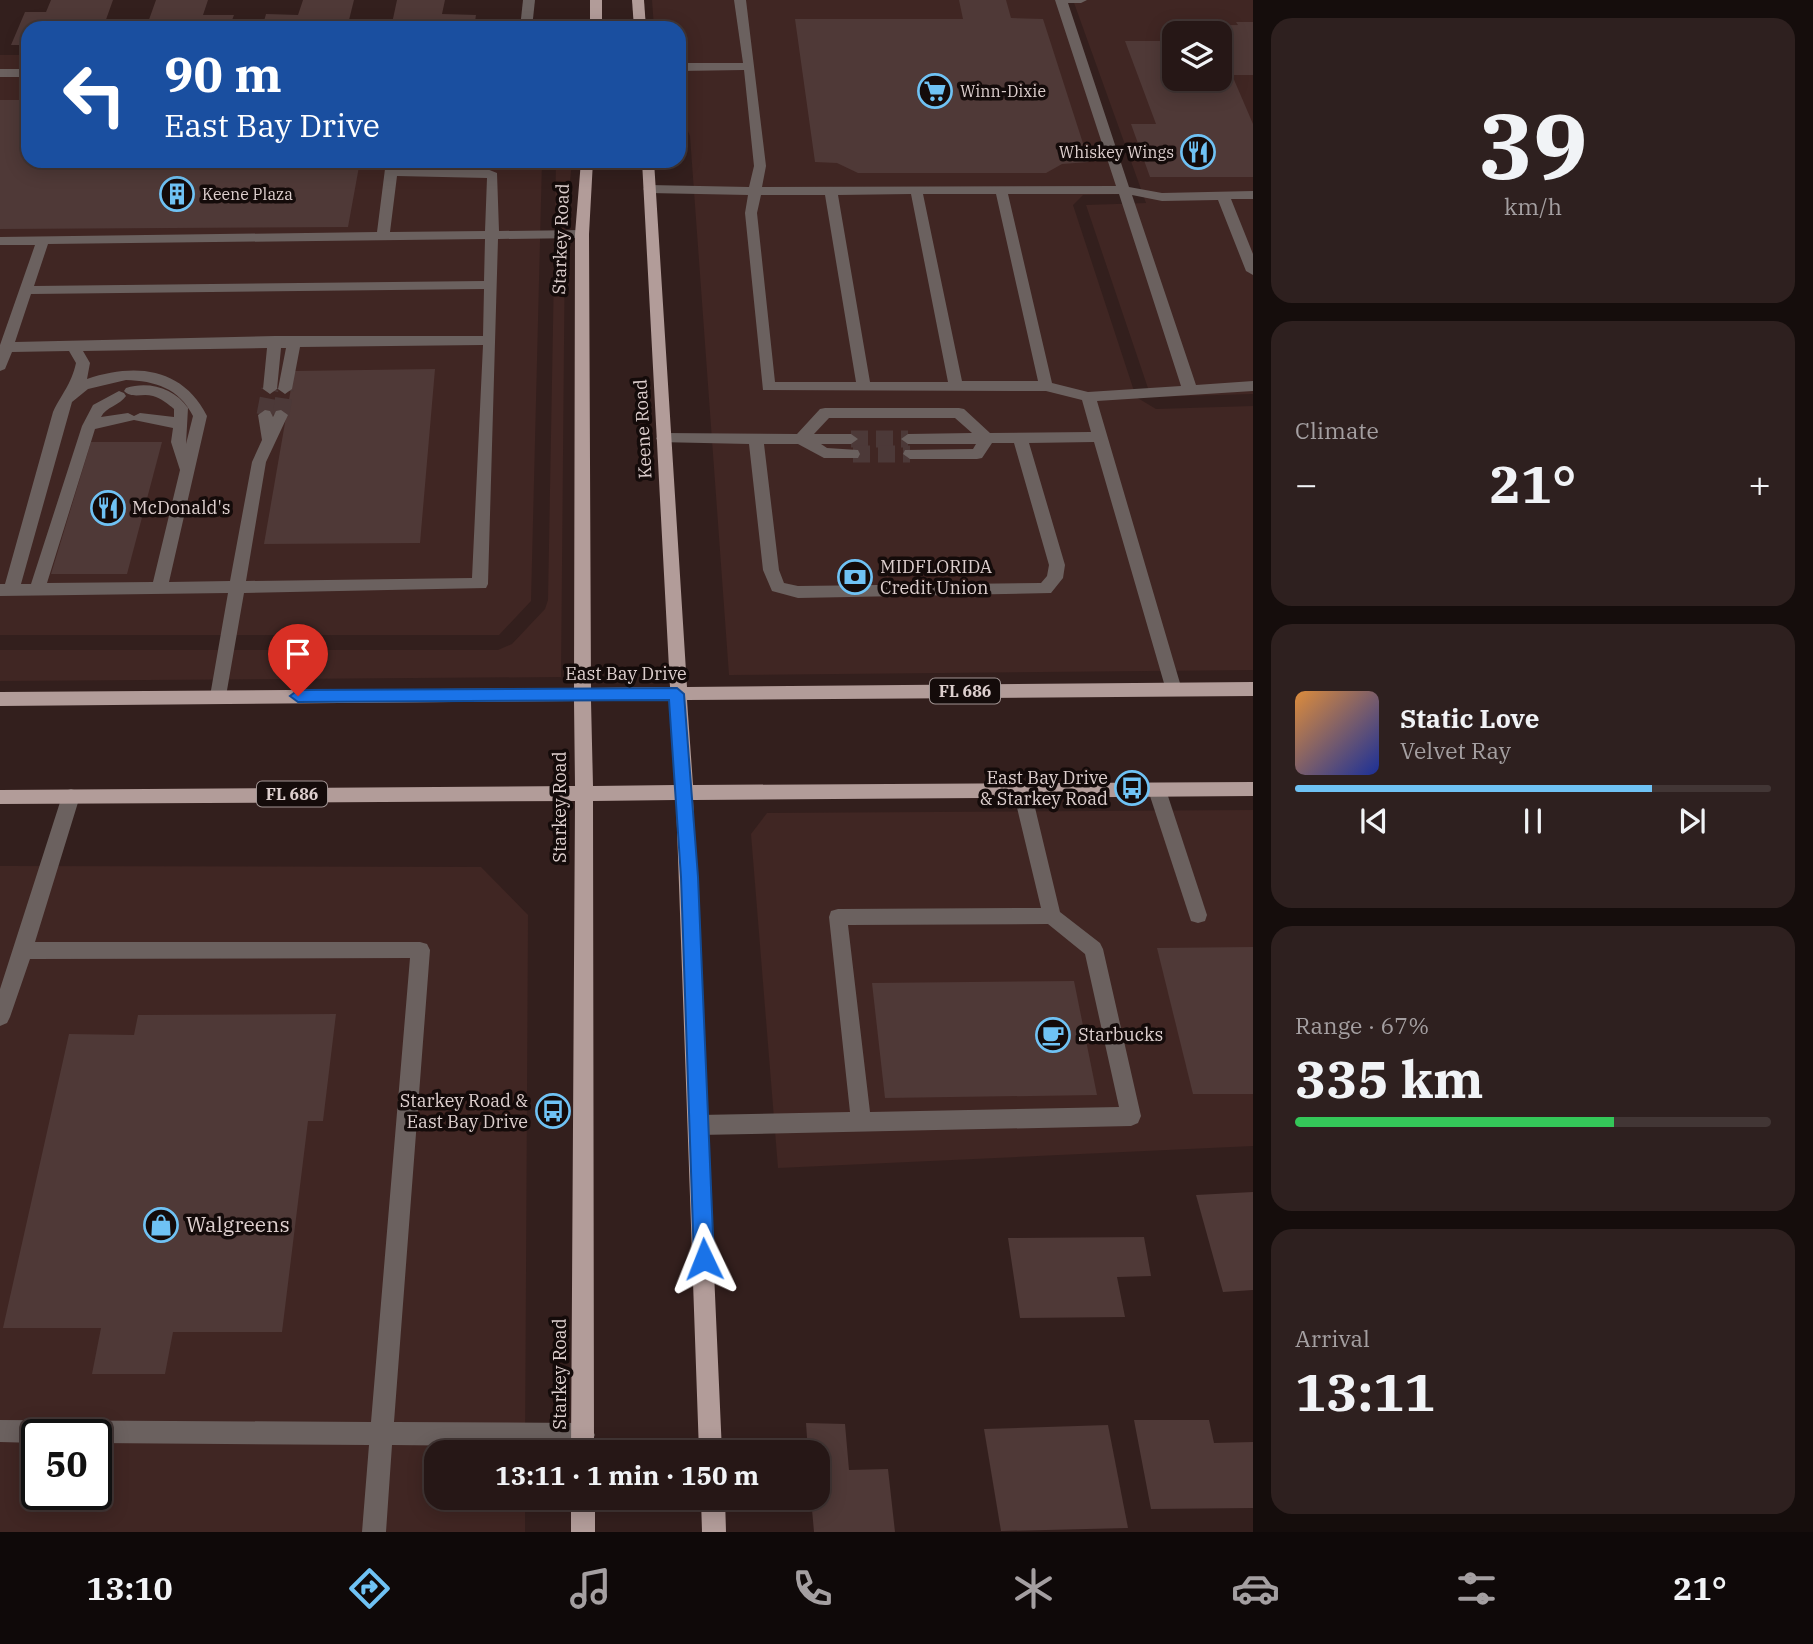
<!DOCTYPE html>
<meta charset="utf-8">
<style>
:root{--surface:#261716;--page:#2e201f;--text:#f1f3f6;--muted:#a49fa1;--line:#423635;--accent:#6fc2f4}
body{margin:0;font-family:"IBM Plex Serif",serif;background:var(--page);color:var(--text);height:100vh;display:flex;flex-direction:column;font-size:26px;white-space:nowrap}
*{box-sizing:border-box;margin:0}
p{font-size:23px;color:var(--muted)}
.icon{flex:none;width:38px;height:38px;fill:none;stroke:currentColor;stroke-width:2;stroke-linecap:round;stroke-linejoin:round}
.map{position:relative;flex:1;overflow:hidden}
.panel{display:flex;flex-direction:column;gap:18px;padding:18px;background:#150d0c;width:560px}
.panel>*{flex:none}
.hud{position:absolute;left:21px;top:21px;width:665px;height:147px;border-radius:21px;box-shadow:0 4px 18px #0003,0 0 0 2px var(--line);background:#1a4fa0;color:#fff;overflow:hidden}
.buttons{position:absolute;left:1162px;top:21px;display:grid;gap:14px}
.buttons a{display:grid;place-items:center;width:70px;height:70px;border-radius:14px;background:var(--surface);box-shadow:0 4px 18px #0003,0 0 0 2px var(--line);font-size:35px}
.speed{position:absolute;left:21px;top:1419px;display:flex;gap:14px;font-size:35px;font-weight:700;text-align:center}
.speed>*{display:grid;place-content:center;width:91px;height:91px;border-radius:50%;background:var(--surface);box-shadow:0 4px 18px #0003,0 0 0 2px var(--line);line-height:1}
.speed .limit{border:4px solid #111;border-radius:10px;background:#fff;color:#111}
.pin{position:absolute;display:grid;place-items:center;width:60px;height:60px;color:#fff;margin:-72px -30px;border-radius:50% 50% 50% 0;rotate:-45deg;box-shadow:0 0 7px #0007}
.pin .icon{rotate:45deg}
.me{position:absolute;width:77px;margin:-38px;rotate:358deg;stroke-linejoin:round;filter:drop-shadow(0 0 5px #0008)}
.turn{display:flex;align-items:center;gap:24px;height:147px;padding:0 28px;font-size:32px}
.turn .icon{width:91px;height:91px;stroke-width:2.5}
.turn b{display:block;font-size:49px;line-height:60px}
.big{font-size:52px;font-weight:800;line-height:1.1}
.panel .card{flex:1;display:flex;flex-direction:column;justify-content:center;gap:10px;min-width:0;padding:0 24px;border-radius:21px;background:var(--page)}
.panel .dial{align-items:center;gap:0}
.dial b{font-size:91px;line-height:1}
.song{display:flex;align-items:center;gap:21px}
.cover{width:84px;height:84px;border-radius:10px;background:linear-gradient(135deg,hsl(30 70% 55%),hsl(230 70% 35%))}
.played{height:7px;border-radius:4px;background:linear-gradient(90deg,var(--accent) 75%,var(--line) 75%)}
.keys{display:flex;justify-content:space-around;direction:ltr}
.heat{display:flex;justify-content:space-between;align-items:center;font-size:38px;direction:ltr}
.charge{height:10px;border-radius:5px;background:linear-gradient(90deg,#34c759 67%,var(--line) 0)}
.trip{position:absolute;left:424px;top:1440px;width:406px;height:70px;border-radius:21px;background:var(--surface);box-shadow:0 4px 18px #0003,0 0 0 2px var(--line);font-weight:800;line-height:70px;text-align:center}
.dock{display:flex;height:112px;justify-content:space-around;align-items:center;background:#0f0909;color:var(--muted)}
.dock .icon{width:49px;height:49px}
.dock .selected{color:var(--accent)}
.dock b{font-size:32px;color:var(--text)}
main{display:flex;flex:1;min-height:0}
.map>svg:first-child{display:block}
.built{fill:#402623;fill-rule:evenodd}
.building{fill:#4f3937}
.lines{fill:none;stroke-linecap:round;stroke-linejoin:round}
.minor-tunnel{stroke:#4c3938;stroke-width:17;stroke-dasharray:17 8;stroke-linecap:butt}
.minor{fill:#6b615f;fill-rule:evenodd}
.major{fill:#b29c99;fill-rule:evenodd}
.route{fill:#1a73e8;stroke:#114b97;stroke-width:2}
.labels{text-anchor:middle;stroke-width:7;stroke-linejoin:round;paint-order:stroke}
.far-poi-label{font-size:16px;fill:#ddcfce;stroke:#140b0a;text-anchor:start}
.shield{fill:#140b0a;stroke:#a19493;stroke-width:2}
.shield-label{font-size:16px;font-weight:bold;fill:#ddcfce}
.street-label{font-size:18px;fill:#ddcfce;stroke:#140b0a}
.poi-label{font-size:18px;fill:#ddcfce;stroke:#140b0a;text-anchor:start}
.near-poi-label{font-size:21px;fill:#ddcfce;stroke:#140b0a;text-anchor:start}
</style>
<main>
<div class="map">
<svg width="1253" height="1532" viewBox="0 0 1253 1532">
<rect width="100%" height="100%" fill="#331f1d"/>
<g class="built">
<path d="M652 0H1061L1129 194 1083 195 1073 205 1136 397 1156 409 1253 406V670L729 675 690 136 679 110V28H654Z"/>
<path d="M1073 0H1253V394L1151 397 1086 205 1146 203ZM1174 33H1220V79H1174Z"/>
<path d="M0 55H28V161H542L531 601 499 635H0Z"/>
<path d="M556 161H572L565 234 561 677 0 681V650H498L512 644 545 609 548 600Z"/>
<path d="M1253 810V1146L778 1168 751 834 767 813Z"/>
<path d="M0 866 481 867 528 915 525 1452H436V1498H525V1532H0ZM37 1435H96V1494H37Z"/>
</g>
<g class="building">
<path d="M51 0H113L103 28H28V45H11L25 12H46Z"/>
<path d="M156 0H208L203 15H234L229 28H146Z"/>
<path d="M303 0H354L347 28H262L266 14 298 15Z"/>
<path d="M397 0H445L442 14 476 15 474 28H391Z"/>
<path d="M959 0H1006L1011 18 1043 19 1089 162 1062 164 1046 173H858L837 163 815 162 795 19H963Z"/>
<path d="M1236 22H1253V75H1232L1253 124V177H1150L1131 124H1156L1125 41H1174V79H1220V33H1173L1170 26 1238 25Z"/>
<path d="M0 100H28V161H360L348 227 0 229Z"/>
<path d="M435 369 420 543 264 544 294 371Z"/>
<path d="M91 442H162L127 574H51Z"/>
<path d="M1253 947V1094H1193L1157 948Z"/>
<path d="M1074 981 1097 1095 885 1098 872 983Z"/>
<path d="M336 1014 323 1121H308L282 1332H173L165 1374H92L101 1328H3L69 1034 134 1035 138 1015Z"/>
<path d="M1253 1192V1290L1223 1292 1196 1195Z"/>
<path d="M1144 1237 1151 1276 1117 1277 1125 1317 1020 1318 1008 1238Z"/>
<path d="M1134 1420H1209L1214 1443 1253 1442V1508L1151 1509Z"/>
<path d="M806 1423 845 1424 849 1470 888 1469 895 1532H814L811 1498H817V1452H808Z"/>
<path d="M1108 1425 1128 1528 1001 1531 984 1429Z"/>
</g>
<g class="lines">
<g class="minor-tunnel">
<path d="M265 415 270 389"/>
<path d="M281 415 285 389"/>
<path d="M851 439H908"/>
<path d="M853 454H910"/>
</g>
<g class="minor">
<path d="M523 0H535L532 28H520Z"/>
<path d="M734 0H746L766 166 762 187 1116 186 1055 0H1087L1081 3H1068L1129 187 1162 193 1253 191V199H1231L1253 254V275L1246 271 1218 200 1162 201 1132 195 1196 385 1253 381V391L1097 401 1182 690 1180 695H1168L1166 690 1094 442 1029 443 1065 565 1063 578 1051 593 798 598 772 591 763 570 749 444 658 442 656 438 663 433 797 434 820 409 825 408H959L964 409 990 433 1091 432 1082 400 1046 391 763 390 745 213 748 195 649 193 643 189 649 185 749 187 754 166 744 70 679 71V63H743ZM911 194 948 382H870L838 195ZM923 194H996L1038 381H962ZM1008 194H1119L1181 386 1088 392 1052 383ZM761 195H825L856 382H775L757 213ZM829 418H955L972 433 908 434 901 439 908 444H976L973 449 905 450 903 454 910 459H977L982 458 992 443H1014L1049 565 1047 576 1041 583 798 586 784 583 779 570 764 444H798L824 458H858L860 454 858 450 827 448 821 444H851L858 439 851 434H814Z"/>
<rect x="0" y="69" width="28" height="8"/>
<path d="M386 161H398L397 168 487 169 497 173 499 231 582 230 589 234 582 238 498 239 488 584 486 588 244 593 226 696 224 701H212L210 696 228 593 0 596V584H5L53 412C62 393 71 385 76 363L69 351 12 352 5 369 0 371V345L35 245H0V237L377 232ZM397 176 487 178 485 231 390 232ZM485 239 484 281 34 286 48 244ZM484 289 483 336H275L15 342 31 294ZM483 345 472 578 246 581 266 462 288 415 281 410 276 411 273 417 270 411 265 410 258 415 262 440 252 462 230 581 169 582 207 416C182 367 135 363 87 379L90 363 83 351 267 348 263 389 270 394 277 389 281 348H286L278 389 285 394 292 389 300 347ZM126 380C155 381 179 388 193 416L186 444 188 408C174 388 149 381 126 388L124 391C132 399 142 393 153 396 161 398 168 404 174 409V417L140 413 134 416 128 413 101 417C106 407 120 405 126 396L124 393 119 391 93 405 82 426 31 584H21L72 402 88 389ZM134 420 173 428 171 442 180 470 153 582 47 583 95 429Z"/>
<path d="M1157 783 1163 785 1166 790 1207 915 1205 921 1198 923 1191 921 1189 915 1148 790 1151 785Z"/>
<path d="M1022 784 1028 786 1031 791 1060 912 1100 943 1103 949 1141 1116 1138 1123 1131 1126 699 1135 692 1132 689 1125 692 1118 699 1115 850 1112 829 917 831 911 838 909 1041 908 1013 791 1016 786ZM1048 924 1085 954 1119 1107 870 1112 848 925Z"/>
<path d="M71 789 77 791 80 796 35 942H420L427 944 430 950 394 1422 583 1423 591 1427 595 1435 591 1443 583 1447 392 1445 386 1532H362L369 1445 96 1443V1435H37V1443L0 1442V1420L371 1422 410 958 30 959 10 1017 7 1023 0 1026V989L62 796 65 791Z"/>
</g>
<g class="major">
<rect x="590" y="0" width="12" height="28"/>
<path d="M632 0H644L646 28H634Z"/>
<path d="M581 161H593L589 234 591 688 670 687 642 161H654L687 687 1253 682V696L687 700 693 785 1253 782V796L693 800 722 1452H699L676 800 593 801 594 1452H571L575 801 0 804V790L575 786 574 701 0 706V692L574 688 575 234ZM670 700 675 785 593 786 591 701Z"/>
<rect x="571" y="1498" width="24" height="34"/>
<path d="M701 1498H725L726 1532H702Z"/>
</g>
</g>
<path class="route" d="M677 688 684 694 698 877 714 1259 711 1266 704 1269 697 1266 694 1259 681 877 669 700 298 702 290 696 298 690Z"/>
<defs>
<g id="supermarket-ring" transform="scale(1.75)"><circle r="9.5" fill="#140b0a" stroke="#6fc2f4" stroke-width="1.5"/><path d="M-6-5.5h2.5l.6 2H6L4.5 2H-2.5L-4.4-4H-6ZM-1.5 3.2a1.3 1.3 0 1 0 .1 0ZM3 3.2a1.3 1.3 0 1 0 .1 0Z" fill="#6fc2f4"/></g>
<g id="restaurant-ring" transform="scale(1.75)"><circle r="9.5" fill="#140b0a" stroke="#6fc2f4" stroke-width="1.5"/><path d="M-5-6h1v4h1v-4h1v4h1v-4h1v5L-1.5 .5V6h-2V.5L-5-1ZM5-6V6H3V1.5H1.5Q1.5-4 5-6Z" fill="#6fc2f4"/></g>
<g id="building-ring" transform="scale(1.75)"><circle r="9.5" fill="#140b0a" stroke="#6fc2f4" stroke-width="1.5"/><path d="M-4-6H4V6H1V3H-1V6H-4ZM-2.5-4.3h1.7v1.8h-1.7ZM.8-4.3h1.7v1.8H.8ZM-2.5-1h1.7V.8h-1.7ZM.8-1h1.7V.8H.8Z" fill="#6fc2f4"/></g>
<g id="bank-ring" transform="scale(1.75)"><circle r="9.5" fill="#140b0a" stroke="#6fc2f4" stroke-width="1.5"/><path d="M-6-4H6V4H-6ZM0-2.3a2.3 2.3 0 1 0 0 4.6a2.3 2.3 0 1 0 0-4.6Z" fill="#6fc2f4"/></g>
<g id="bus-ring" transform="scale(1.75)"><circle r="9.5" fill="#140b0a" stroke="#6fc2f4" stroke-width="1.5"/><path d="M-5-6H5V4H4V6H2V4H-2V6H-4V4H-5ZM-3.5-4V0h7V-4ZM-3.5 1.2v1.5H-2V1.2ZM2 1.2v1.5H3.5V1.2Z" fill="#6fc2f4"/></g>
<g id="cafe-ring" transform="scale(1.75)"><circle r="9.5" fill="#140b0a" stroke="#6fc2f4" stroke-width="1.5"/><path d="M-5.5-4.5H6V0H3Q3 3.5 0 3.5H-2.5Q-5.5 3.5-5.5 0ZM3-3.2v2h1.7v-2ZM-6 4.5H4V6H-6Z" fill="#6fc2f4"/></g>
<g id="shop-ring" transform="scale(1.75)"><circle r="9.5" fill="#140b0a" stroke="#6fc2f4" stroke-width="1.5"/><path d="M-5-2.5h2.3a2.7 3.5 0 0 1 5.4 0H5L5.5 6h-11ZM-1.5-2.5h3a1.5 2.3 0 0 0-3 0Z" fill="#6fc2f4"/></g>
</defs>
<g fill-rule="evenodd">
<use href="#supermarket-ring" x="935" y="91"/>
<use href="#restaurant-ring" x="1198" y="152"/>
<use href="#building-ring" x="177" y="194"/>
<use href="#restaurant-ring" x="108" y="508"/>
<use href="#bank-ring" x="855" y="577"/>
<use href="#bus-ring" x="1132" y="788"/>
<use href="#cafe-ring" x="1053" y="1035"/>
<use href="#bus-ring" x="553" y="1111"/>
<use href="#shop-ring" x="161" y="1225"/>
</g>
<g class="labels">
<g class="far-poi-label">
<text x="960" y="97">Winn-Dixie</text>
<text x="1174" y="158" text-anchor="end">Whiskey Wings</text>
<text x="202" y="200">Keene Plaza</text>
</g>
<g class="shield">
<rect x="930" y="678.5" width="70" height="25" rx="5"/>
<rect x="257" y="781.5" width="70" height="25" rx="5"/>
</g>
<g class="shield-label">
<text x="965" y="697">FL 686</text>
<text x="292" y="800">FL 686</text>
</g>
<g class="street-label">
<text transform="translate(561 239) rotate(-88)" y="6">Starkey Road</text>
<text transform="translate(643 429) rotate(-93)" y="6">Keene Road</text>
<text x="626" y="680">East Bay Drive</text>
<text transform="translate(560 807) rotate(-90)" y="6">Starkey Road</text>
<text transform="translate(560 1374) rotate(-90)" y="6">Starkey Road</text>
</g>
<g class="poi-label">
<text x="132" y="514">McDonald's</text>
<text x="880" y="573">MIDFLORIDA<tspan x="880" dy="21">Credit Union</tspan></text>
<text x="1108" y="784" text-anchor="end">East Bay Drive<tspan x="1108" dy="21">&amp; Starkey Road</tspan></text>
<text x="1078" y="1041">Starbucks</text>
<text x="528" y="1107" text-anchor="end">Starkey Road &amp;<tspan x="528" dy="21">East Bay Drive</tspan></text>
</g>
<g class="near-poi-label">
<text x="186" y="1232">Walgreens</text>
</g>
</g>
</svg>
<div class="buttons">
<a><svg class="icon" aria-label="layers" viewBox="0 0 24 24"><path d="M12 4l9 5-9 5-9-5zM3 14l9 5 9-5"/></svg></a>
</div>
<div class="speed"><div class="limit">50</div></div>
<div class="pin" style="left:298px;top:696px;background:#d93025"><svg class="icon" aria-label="arrive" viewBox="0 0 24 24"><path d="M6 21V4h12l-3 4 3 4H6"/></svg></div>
<svg class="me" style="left:704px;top:1259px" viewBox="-20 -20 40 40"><path d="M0-17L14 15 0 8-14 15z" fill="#1a73e8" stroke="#fff" stroke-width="4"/></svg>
<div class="trip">13:11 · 1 min · 150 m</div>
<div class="hud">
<div class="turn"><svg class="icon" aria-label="left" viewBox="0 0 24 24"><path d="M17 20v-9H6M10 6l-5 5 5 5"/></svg><div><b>90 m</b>East Bay Drive</div></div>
</div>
</div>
<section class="panel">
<div class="card dial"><b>39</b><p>km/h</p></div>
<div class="card"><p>Climate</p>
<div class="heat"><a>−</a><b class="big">21°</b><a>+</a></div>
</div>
<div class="card">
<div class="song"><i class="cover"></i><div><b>Static Love</b><p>Velvet Ray</p></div></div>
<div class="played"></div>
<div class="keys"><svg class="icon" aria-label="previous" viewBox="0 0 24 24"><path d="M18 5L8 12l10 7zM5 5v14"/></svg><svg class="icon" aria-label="pause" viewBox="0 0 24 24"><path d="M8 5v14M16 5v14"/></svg><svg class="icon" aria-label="next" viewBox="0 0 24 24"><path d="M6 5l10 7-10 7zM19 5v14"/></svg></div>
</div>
<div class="card"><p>Range · 67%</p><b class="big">335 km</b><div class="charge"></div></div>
<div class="card"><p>Arrival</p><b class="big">13:11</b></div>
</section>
</main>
<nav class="dock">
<b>13:10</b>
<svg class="icon selected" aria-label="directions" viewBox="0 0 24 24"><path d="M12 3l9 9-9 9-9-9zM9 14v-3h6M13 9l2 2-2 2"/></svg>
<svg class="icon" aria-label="music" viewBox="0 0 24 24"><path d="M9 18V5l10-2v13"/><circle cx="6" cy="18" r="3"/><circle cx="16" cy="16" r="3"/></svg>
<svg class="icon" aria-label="phone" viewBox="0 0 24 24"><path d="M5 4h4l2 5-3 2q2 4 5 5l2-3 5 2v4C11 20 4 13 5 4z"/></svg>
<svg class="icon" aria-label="climate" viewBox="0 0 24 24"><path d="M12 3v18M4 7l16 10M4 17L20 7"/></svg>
<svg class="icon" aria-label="car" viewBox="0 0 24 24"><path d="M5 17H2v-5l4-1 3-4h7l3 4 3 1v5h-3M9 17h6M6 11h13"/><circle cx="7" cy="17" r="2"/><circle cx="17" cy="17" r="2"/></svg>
<svg class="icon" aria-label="filters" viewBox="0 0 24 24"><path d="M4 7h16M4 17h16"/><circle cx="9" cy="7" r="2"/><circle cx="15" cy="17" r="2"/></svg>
<b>21°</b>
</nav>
